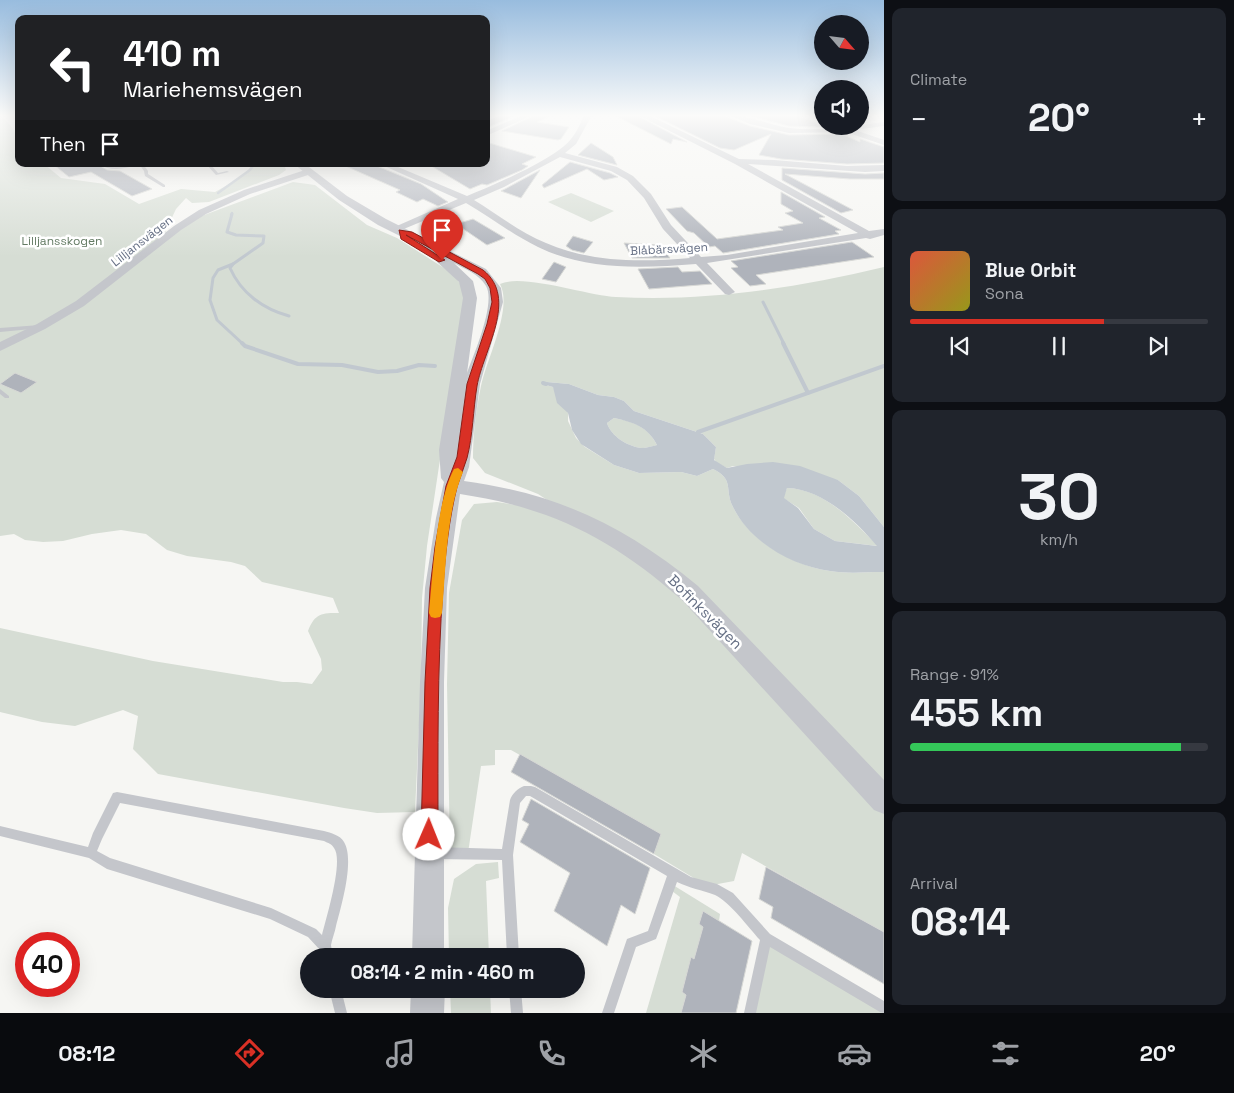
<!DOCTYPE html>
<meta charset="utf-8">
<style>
:root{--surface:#171b24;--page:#20242c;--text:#f1f3f6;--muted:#9ea1a6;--line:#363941;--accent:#d93025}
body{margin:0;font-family:"Space Grotesk",sans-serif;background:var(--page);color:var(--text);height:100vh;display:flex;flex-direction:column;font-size:19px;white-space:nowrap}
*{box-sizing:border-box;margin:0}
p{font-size:16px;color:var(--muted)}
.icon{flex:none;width:28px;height:28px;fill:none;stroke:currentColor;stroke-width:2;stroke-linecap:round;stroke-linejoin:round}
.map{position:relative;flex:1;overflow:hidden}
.sheet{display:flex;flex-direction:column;gap:8px;padding:8px;background:#0d0f14;width:350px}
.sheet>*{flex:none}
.top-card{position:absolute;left:15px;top:15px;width:475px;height:152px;border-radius:10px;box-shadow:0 5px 20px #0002;background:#202124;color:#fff;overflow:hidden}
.needle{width:32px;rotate:118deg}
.controls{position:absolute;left:814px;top:15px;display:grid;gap:10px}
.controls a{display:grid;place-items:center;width:55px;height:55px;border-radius:50%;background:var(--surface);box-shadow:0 5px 20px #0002;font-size:25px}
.speed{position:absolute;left:15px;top:932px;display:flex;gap:10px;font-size:25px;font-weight:700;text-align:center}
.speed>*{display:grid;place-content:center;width:65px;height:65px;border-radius:50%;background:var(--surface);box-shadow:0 5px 20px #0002;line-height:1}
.speed .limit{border:8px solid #d22;background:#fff;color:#111}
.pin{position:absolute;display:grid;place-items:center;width:42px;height:42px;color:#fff;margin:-51px -21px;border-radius:50% 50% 50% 0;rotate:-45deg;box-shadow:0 0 5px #0007}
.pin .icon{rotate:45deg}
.me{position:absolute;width:55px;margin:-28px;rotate:1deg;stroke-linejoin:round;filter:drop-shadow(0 0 4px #0008)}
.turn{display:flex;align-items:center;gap:18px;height:105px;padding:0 25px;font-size:22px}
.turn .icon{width:65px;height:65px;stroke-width:2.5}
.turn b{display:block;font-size:35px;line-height:42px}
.then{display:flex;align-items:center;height:48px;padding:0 25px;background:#0003;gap:10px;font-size:19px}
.big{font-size:38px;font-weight:700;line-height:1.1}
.sheet .tile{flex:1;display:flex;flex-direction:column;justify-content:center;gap:8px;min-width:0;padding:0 18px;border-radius:10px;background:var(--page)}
.sheet .dial{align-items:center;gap:0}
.dial b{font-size:65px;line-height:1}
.song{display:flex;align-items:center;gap:15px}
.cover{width:60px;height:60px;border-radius:8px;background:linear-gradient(135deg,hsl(10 70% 55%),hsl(60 70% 35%))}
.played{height:5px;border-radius:2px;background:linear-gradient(90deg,var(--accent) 65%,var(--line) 65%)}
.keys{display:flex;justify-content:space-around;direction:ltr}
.heat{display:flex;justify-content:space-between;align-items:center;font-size:28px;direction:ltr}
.charge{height:8px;border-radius:4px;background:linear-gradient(90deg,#34c759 91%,var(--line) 0)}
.trip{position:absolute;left:300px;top:948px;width:285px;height:50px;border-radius:25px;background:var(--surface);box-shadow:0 5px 20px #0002;font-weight:700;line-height:50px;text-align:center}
.menu{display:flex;height:80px;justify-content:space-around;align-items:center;background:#090b0e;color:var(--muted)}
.menu .icon{width:35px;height:35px}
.menu .on{color:var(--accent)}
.menu b{font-size:22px;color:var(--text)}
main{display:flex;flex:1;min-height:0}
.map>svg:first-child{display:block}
.green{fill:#d6ddd4}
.water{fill:#c1c8cf;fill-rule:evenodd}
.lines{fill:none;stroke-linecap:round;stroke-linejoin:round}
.stream-far2{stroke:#c1c8cf;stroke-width:2.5}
.stream-far1{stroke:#c1c8cf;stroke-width:3}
.stream{stroke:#c1c8cf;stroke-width:4}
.building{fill:#afb3bb;stroke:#d7d8d5}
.service{fill:#c4c6cb;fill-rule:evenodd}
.minor{fill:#c4c6cb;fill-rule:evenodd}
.tertiary{fill:#c4c6cb;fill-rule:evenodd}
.route{fill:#d93025;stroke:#8d1f18}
.slow{fill:#f59e0b}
.labels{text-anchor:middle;stroke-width:5;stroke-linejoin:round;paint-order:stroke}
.far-park-label{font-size:12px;fill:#647b64;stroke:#fff}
.far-street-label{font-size:12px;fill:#656f84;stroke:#fff}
.street-label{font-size:15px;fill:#656f84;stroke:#fff}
</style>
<main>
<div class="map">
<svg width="884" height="1013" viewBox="0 0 884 1013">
<rect width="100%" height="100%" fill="#f6f6f3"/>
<g class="green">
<path d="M0 115C19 132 19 139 19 164H44L61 178 105 184 139 204 181 189 215 192 240 178 254 164H284L286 170 279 175 209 202 192 203 186 198 176 209 161 241 188 221 293 182 315 185 367 225 397 238 444 268 455 277 462 286 465 293 427 546 422 598 421 682 415 812 377 813 344 808 158 774 133 749 138 716 123 710 75 726 42 722 0 712V628L153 661 283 682H297L312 684 322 670 321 659 308 631C315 613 322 613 339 613L333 598 262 582 245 566 231 562 187 556 167 550 146 534 121 530 92 534 63 541 43 542 25 540 14 534 0 536Z"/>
<path d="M571 193 614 211 591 222 548 202Z"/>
<path d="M884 267V527L859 496 838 480 733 466 727 468 717 463 714 459 716 447 703 434 634 411 624 401 614 397 598 395 569 384 547 382 546 385 553 387 568 413V421L576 438 585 447 614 465 639 473 681 472 697 476 713 469C735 480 724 489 733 507 750 541 793 566 830 571 847 574 866 572 884 572V932L742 853 734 881 707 886 654 854 660 834 511 750H495V765L481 766 468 853 450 854 447 684 449 593 462 520 474 504 497 502 567 513 538 494 485 473 473 458C473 434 476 410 481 386 487 358 513 308 500 284 522 273 589 296 616 297 707 302 796 288 884 267Z"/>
<path d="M614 418C634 422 647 426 657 445 653 446 646 448 641 448 627 446 611 436 607 423Z"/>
<path d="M787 488C824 489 853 521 878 546L835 541 814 529 799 508 783 498Z"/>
<path d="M498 862 499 878 486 881 489 956H449L448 908 454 879 476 864Z"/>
<path d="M673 885 720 914 719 921 703 911 699 924 703 927 694 959 691 958 682 992 686 995 681 1013H646L680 897 672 891Z"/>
<path d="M766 938 884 1008V1013H751Z"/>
<path d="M450 989H490L491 1013H451Z"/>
</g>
<path class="water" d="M547 382 569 384 598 395 614 397 624 401 634 411 703 434 716 447 714 460 727 468 747 464 773 462 800 466 838 480 859 496 884 527V572C866 572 847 574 830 571 792 566 750 542 733 507 724 489 735 480 713 469L697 476 681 472 639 473 614 465 581 444 572 430 568 413 557 403 553 387 546 385ZM614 418C633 422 648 427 657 445 652 446 646 448 641 448 627 446 611 436 607 423ZM787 488C822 489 855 520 877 546L835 541 814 529 798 508 784 498Z"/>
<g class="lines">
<g class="stream-far2">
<path d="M218 193 250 170 254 164"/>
<path d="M231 215 232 213"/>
</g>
<g class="stream-far1">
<path d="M232 214 227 232 236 235 264 236 263 243 233 264 230 268C241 293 263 309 289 316"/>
<path d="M233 264 218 270 213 278 210 300 217 320 243 344"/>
<path d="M763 302 784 344"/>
</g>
<g class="stream">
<path d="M242 343 245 346 298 364 342 365 378 372 397 371 419 365 435 366"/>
<path d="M783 343 808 393"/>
<path d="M543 383 546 384"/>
<path d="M698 432 884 366"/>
</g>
</g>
<g class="building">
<path d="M501 115H517L486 128V121Z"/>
<path d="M535 115H553L537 122 569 127 561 139 558 140 502 131Z"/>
<path d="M614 115H636L687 142 673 139 671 144Z"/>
<path d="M653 115H722L750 126 789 135 841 134 860 142V139L884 147V163L847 164 781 159 759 155 771 134 734 150 720 148Z"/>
<path d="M747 115H797L825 127 789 126Z"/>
<path d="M486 142 536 157 522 164 528 166 522 170 487 185 482 184 470 189 428 164H486Z"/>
<path d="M591 143 613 157 617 165 578 155Z"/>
<path d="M570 162 610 173 618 177 604 180 587 169 544 188 542 185Z"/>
<path d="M53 164H97L107 170 120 171 152 189 132 196 91 172 69 177Z"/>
<path d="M341 164H372L421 184 448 202 438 206 423 199 417 202 396 192 400 190Z"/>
<path d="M782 168 865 174 884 173V179H850L785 174 853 210 841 213 782 180Z"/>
<path d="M540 170 521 198 501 191 505 189Z"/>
<path d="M781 192 825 217 819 218 841 230 835 231 839 234 723 253 715 246 709 247 694 233 687 231 666 209 682 207 717 239 783 230 778 227 803 223 785 213 793 211 781 204Z"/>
<path d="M473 219 505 238 487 245 456 224Z"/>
<path d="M573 236 593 242 584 253 572 250 566 246Z"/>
<path d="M852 242 874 257 756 275 766 284 750 286 731 268 738 267 731 261Z"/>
<path d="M624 243 660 245 670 258H632Z"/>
<path d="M554 262 566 267 556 282 542 279Z"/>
<path d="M678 267 682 272 700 271 712 284 649 289 638 269Z"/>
<path d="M15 373 37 382 21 393 0 384Z"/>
<path d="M520 754 661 834 654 854 511 772Z"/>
<path d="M531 799 650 868 635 914 621 905 607 946 554 911 570 873 520 842 529 824 522 820Z"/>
<path d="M766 867 884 932V984L771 918 773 907 759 899Z"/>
<path d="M703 911 752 941 736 1013H681L686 995 682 992 691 957 694 959 703 927 699 924Z"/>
</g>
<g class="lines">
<g class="service">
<path d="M99 164C104 164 107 166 112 167 121 168 129 163 138 164 126 169 110 172 99 164Z"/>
<path d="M139 164H143L148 171V174L165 185V187H163L145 176 144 171Z"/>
<path d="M206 164H210L218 173 227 171 229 172 216 175Z"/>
<path d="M40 325 43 327 42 328 0 332V328Z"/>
<path d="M0 389 9 396V398H5L0 394Z"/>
<path d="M524 786H531L535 787 691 877 717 884 733 893 770 934 884 1001V1013L880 1012 770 947 756 1013H744L760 940C748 927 730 902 715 895 702 890 689 888 677 882L656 939 636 947 614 1013H602L627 939 648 931 667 876 530 796H526L520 803 513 855 519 956H507L502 860 436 859 432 857 430 853 432 849 436 847 502 849 510 800C512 794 518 788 524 786Z"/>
<path d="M117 792 324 831C331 833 340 835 344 842 355 860 341 907 336 926 335 932 332 939 331 945 331 948 333 953 334 956H322L320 950 308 937 270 919 107 869 89 858 0 836V826L88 847 93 833 113 793ZM120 803 324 841C328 843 332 844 334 848 344 861 326 918 322 935L316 929 271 908 110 858 97 851 102 839Z"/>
<path d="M329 989H341L347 1013H335Z"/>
<path d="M509 989H521L523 1013H511Z"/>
</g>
<g class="minor">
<path d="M523 115H533L486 136V131Z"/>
<path d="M584 115H592L576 144 565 153 617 167 633 176 651 194 671 225 701 257 727 255 858 233 735 164 638 115H648L739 159 774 160 847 166 884 165V171L865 172 748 164 869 231 884 229V235L870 239 866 238 707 263 735 292 729 295 725 294 696 264C643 268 587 271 538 247 513 235 490 217 466 203L399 231H391L390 229 458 199 380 164H391L467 196C493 185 554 160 571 139 577 132 580 124 584 115ZM560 157 611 171 627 180 644 198 663 229 690 258C642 262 592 263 546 243 521 233 497 214 474 200L504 187Z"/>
<path d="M729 115C749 115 768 125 789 128 821 132 853 126 884 122V126L855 130 884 140V145L846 132 789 133 750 124Z"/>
<path d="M810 115 822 117V122Z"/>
<path d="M308 169 312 172 311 174 250 194 206 214 181 230 84 306 45 329 0 351V342L37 324 76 301 174 226 199 210 244 190Z"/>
</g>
<g class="tertiary">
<path d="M294 164H305L347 196 386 219 486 269 501 288 503 302 480 384 469 467 464 481C559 494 625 526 698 586L884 780V814L874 810 682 600C612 539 553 508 460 494L447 588 444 682V956H412L420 682 425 588 436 518 444 482 441 478 439 450 463 298 459 282 436 261 442 257 378 225 339 200ZM454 263C465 269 479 274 486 286 496 303 474 354 467 373L477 298 473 281Z"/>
<path d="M411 989H445L444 1013H410Z"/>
</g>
</g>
<linearGradient id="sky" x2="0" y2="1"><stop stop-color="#98bcde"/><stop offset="0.45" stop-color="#fbfbfa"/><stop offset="1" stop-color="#fbfbfa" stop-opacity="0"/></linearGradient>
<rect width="884" height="257" fill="url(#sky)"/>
<path class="route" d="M399 230 412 232 483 270C519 298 483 351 477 386 473 410 473 435 467 458 464 468 460 477 457 487 449 519 445 555 443 588 437 670 438 753 438 835L435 841 429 843 423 841 421 835 425 682 430 588 435 547 446 486 457 457 467 384 487 324 492 302 490 288 485 279 478 274 406 235 445 260 439 262 401 239Z"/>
<path class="slow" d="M458 468 463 472C446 513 446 568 442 613L440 617 435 618 431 617 429 613C433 573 436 503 454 469Z"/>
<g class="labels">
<g class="far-park-label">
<text x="62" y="245">Lilljansskogen</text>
</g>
<g class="far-street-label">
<text transform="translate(142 241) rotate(-38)" y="4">Lilljansvägen</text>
<text transform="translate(669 249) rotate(-3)" y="4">Blåbärsvägen</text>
</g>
<g class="street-label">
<text transform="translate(705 612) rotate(45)" y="5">Bofinksvägen</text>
</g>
</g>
</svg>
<div class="controls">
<a><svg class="needle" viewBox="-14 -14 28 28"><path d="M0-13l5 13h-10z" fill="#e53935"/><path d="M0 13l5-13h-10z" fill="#9ea1a6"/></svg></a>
<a><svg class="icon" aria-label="sound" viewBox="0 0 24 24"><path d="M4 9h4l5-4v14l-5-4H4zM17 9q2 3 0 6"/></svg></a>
</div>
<div class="speed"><div class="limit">40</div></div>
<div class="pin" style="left:442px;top:260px;background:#d93025"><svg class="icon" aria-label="arrive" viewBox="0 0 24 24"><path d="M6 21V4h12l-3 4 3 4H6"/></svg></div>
<svg class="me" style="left:429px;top:835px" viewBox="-20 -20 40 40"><circle r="19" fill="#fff"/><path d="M0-13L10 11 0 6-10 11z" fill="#d93025"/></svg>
<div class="trip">08:14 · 2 min · 460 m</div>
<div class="top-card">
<div class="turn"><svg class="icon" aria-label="left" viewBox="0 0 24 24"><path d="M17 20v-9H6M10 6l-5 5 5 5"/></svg><div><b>410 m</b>Mariehemsvägen</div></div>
<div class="then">Then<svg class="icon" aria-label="arrive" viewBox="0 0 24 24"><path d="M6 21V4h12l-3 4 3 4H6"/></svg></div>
</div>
</div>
<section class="sheet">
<div class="tile"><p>Climate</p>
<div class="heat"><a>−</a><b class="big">20°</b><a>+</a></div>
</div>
<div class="tile">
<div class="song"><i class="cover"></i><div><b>Blue Orbit</b><p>Sona</p></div></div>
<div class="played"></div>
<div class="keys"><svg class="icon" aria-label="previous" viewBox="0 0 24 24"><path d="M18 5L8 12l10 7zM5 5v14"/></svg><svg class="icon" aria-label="pause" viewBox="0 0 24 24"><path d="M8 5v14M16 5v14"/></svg><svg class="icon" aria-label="next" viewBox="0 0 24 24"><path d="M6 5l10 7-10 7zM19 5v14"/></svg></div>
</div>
<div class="tile dial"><b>30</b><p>km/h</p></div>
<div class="tile"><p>Range · 91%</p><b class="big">455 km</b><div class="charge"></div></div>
<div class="tile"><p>Arrival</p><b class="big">08:14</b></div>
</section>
</main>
<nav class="menu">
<b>08:12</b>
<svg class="icon on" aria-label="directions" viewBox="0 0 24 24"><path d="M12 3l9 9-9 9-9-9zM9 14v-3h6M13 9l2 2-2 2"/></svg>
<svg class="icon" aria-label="music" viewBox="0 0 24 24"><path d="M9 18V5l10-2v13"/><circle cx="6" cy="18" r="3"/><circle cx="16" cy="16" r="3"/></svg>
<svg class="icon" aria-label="phone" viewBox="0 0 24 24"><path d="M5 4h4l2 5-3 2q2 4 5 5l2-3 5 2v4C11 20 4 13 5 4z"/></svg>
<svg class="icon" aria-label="climate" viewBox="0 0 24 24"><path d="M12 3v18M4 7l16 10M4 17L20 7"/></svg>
<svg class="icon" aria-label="car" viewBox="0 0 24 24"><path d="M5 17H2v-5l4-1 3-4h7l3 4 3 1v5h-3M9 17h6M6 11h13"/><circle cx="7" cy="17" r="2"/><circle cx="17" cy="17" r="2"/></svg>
<svg class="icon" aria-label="filters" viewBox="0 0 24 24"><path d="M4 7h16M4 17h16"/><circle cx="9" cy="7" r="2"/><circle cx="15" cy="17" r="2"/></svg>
<b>20°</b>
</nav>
